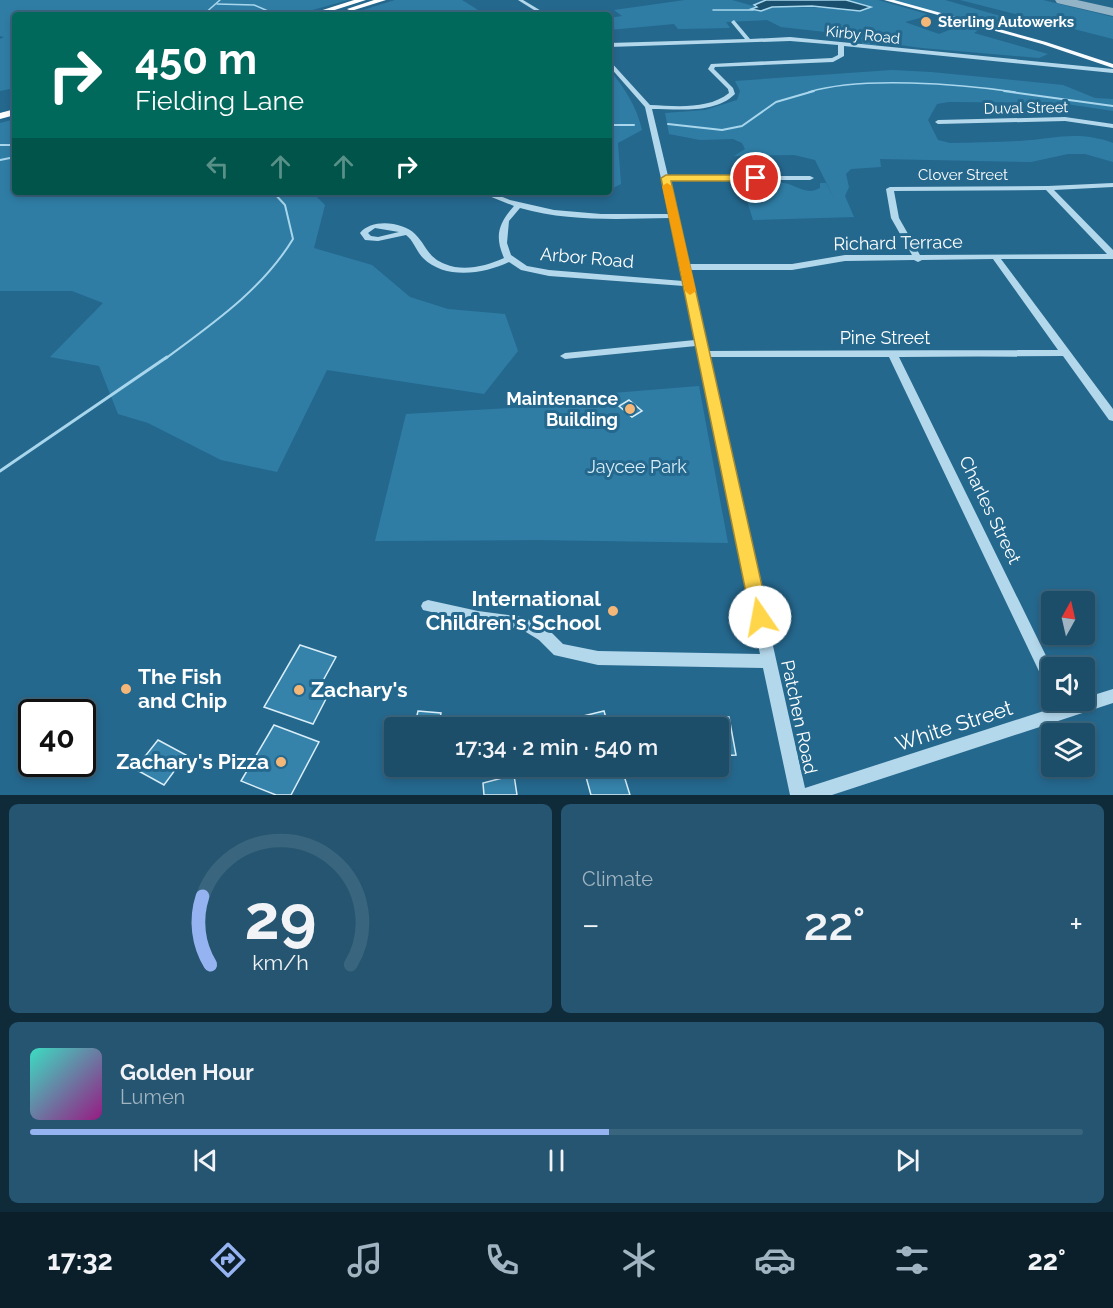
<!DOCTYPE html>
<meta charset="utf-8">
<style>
:root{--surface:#1c4e6a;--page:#255570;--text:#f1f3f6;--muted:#a0b4c1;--line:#3a657e;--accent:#95b2f1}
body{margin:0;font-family:Raleway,sans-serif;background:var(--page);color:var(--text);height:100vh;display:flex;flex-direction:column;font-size:22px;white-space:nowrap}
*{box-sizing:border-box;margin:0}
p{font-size:20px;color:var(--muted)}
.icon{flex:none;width:33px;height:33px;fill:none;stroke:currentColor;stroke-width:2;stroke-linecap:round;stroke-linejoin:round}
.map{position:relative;height:795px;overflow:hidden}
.side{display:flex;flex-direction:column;gap:9px;padding:9px;background:#0f2b3a;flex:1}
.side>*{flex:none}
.guide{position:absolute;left:12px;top:12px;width:600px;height:183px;border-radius:6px;box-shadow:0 3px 9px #0003,0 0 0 2px var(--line);background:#00695c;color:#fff;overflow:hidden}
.needle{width:39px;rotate:8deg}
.controls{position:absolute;left:1041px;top:591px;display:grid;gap:12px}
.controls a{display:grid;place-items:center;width:54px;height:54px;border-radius:6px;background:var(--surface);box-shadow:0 3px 9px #0003,0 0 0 2px var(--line);font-size:30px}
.speed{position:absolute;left:18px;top:699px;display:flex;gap:12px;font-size:30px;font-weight:700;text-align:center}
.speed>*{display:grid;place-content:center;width:78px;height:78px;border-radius:50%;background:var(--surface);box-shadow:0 3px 9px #0003,0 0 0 2px var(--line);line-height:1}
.speed .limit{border:3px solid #111;border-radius:9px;background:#fff;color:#111}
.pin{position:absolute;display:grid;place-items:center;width:51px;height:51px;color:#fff;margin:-26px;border:3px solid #fff;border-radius:50%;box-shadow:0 2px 6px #0007}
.me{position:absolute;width:66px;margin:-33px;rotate:348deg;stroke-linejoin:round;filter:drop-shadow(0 0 4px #0008)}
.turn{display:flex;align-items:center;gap:21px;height:126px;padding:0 24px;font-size:27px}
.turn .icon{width:78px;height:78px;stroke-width:2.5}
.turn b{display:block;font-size:42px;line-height:51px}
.lanes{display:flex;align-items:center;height:57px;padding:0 24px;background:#0003;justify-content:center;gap:30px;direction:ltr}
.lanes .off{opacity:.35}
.big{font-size:45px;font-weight:600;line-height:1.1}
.side .card{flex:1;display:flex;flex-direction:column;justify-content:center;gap:9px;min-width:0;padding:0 21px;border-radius:9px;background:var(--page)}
.side .dial{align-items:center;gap:0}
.dial svg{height:156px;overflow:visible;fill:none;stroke:var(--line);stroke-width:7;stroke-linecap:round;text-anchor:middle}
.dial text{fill:var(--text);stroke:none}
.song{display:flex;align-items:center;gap:18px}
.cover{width:72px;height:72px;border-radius:9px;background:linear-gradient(135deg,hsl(170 70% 55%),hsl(310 70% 35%))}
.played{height:6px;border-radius:3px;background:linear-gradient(90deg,var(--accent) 55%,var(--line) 55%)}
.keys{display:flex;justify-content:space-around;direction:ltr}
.heat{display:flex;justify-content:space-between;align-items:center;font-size:33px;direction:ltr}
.side .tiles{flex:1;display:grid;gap:9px;grid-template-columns:1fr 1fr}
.card:last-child{grid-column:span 2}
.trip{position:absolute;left:384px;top:717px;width:345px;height:60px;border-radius:6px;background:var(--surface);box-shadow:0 3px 9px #0003,0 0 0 2px var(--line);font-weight:600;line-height:60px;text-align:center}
.tab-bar{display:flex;height:96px;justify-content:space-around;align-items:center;background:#0b1f2a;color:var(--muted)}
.tab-bar .icon{width:42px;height:42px}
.tab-bar .current{color:var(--accent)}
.tab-bar b{font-size:27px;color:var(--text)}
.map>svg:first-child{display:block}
.green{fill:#2f7da5}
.water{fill:#1a4f6d;stroke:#a8d6ec;stroke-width:1.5}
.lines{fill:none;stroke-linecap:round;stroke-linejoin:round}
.stream-far2{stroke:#a8d6ec;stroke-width:1.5}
.stream-far1{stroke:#a8d6ec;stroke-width:2}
.stream{stroke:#a8d6ec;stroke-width:3}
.taxiway{fill:#92b4c6;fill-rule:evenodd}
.building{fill:#3582aa;stroke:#d9eef8;stroke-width:1.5}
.minor{fill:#b4d8eb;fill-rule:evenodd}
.major{fill:#f9fcff;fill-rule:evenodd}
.highway{fill:#fff;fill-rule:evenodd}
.route{fill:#ffd54a;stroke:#a68a30;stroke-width:1.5}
.slow{fill:#f59e0b}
.poi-dot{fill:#f5b778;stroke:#25688e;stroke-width:2}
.labels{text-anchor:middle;stroke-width:6;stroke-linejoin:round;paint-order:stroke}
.far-poi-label{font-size:15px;font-weight:bold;fill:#fff;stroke:#25688e;text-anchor:start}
.far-street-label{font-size:15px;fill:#fff;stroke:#25688e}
.street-label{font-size:18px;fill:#fff;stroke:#25688e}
.poi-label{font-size:18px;font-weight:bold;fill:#fff;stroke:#25688e;text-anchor:end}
.park-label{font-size:18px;fill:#d9eef8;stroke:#25688e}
.near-poi-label{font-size:21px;font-weight:bold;fill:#fff;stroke:#25688e;text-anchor:end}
.near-street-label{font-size:21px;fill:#fff;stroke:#25688e}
</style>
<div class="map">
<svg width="1113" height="795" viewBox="0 0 1113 795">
<rect width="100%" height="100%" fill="#25688e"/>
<g class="green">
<path d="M0 0H348L295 15H15V88L0 91V39L4 37 0 36Z"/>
<path d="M395 0H462L486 15H347Z"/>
<path d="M685 0H732L757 7 752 9C792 4 831 11 870 6L846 0H878L927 14 920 18 905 22 939 34 964 24 974 26 977 31 974 33 1048 54 1039 58 922 48 877 42 876 45 862 44 861 36 781 27 767 20 726 22 730 28 678 29 674 24 609 30V18L622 16 614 10Z"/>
<path d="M891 0H945L997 15 1023 20H964Z"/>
<path d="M960 0H1043L1113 17V39Z"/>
<path d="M609 69C625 89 636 105 642 130L618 143 621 184 609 190Z"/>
<path d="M892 70 931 72 1063 85 1095 98 1113 99V111L1060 103 949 102 937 104 928 120 938 140 950 143C973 143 997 142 1020 141 1056 139 1076 130 1113 143V162L1085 154H1068L1031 162 880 159 881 167 851 169 846 174 849 187 845 196 854 217 753 220 741 182C755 182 771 181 784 183 797 185 806 196 820 188V183H826L834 198 815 160 794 155 734 156 745 149 742 143 733 139 700 140 669 134 665 113 705 110 737 100 740 91 735 81Z"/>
<path d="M15 119V192H312L325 205 314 248 372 265 410 297 448 309 505 314 518 351 484 394 327 370 277 472 221 460 148 423 118 414 99 366 50 357 103 303 72 291H0V123Z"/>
<path d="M699 386 728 543 538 540 375 541 406 414 528 407 527 400Z"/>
</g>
<path class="water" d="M766 0H846L871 7 860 11 812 6 772 7 761 11 751 9 757 7 754 5Z"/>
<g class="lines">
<g class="stream-far2">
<path d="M217 4 254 5 275 14"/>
<path d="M713 10H753"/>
<path d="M203 15 220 0"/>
<path d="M809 92C861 76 960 84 1015 92"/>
</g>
<g class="stream-far1">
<path d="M1004 91 1113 106"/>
<path d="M668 124 722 130 742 126 776 102 814 91"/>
<path d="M609 125H634"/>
<path d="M0 145H15"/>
<path d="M0 160 15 157"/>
<path d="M165 359C212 324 262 290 293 239L285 205 273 192"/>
</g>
<path class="stream" d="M0 471 167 357"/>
<path class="taxiway" d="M1055 0H1077L1113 8V16L1057 3Z"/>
</g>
<g class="building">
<path d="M629 400 642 411 632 417 619 406Z"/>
<path d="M300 645 336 657 319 688 330 691 313 724 264 707Z"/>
<path d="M418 711 441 713 438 728H414Z"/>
<path d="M604 711 609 728H586L583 716Z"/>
<path d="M729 717 736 755 718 756V728H705L704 718Z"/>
<path d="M274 725 319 742 291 795H276L241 781Z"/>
<path d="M158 740 186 755 164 785 135 769Z"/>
<path d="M583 766H621L630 795H591Z"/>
<path d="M514 775 517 795H484L483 783Z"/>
</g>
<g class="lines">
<g class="minor">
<path d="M518 0H523L548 15H542Z"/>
<path d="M734 20 750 39 790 37 1113 69V73L844 46V56L833 62 715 67 714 69 733 88 735 94C715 114 678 109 652 109L668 176H810L814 178 810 180H669L688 264H792L845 255H912L891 218 886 189 890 187 1048 186 1113 183V187L1054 190 1113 250V259H1001L1113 409V421L1109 420 1063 356 899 357 1052 668V690L1047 688 889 357H708L805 788 1056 707 1053 700H1068L1069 703 1084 700V698L1113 689V703L832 795H790L763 668 598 665 554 655 539 640 521 629 478 623 423 610 421 606 423 602 428 600 478 611 523 617 549 630 563 644 598 651 760 654 696 346 565 359 560 356 565 353 695 340 684 286 549 276 521 270 509 262C484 274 445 280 423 258 416 251 414 241 406 235L378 241 365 240 360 233C372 218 403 222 415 234 427 246 427 257 445 264 464 272 486 266 504 258 494 235 499 223 514 206L479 192H490L510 200 554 210 601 214H669L645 107 609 66V60L650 105C675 106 708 110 729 93L728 89 708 69 711 64 832 58 838 55V45L790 41 609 47V43L745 39 731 22ZM1046 190 1107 254 920 255 899 218 894 191ZM520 208C569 222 620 219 670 218L683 281 549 270 527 266 511 255 507 243 509 221ZM375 228 399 232 378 237 371 236 368 233ZM993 259 1058 350 707 351 705 344 707 342 704 339 693 284 689 270H792L845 261 914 260 918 262 922 260Z"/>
<path d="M1065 117 1113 124V128L1065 121 938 124 935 122 938 120Z"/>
</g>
<path class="major" d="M884 0H894L1046 42 1113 64V68L1042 44Z"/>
<g class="highway">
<path d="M354 0H366L319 15H307Z"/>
<path d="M374 0H386L351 11 347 9Z"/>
<path d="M15 109V115L0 119V113Z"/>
</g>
</g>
<path class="route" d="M666 175H756L760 178 756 181H671L769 617 767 623 760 626 754 623 751 617 661 178Z"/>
<path class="slow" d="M667 183 672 186 696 291 690 295 685 291 662 186Z"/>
<g class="poi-dot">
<circle cx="926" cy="22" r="6"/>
<circle cx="630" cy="409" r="6"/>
<circle cx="613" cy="611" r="6"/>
<circle cx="126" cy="689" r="6"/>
<circle cx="299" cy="690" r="6"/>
<circle cx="281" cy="762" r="6"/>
</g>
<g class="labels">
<g class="far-poi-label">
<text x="938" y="27">Sterling Autowerks</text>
</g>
<g class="far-street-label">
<text transform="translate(863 35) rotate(6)" y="5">Kirby Road</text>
<text transform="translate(1026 108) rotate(-1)" y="5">Duval Street</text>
<text x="963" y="180">Clover Street</text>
</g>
<g class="street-label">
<text transform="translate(898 243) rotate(-1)" y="6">Richard Terrace</text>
<text transform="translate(587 258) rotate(5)" y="6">Arbor Road</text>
<text x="885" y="344">Pine Street</text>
<text transform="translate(990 510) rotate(64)" y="6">Charles Street</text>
<text transform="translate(799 717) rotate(78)" y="6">Patchen Road</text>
</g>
<g class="poi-label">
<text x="618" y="405">Maintenance<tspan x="618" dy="21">Building</tspan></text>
</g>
<g class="park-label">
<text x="637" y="473">Jaycee Park</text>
</g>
<g class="near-poi-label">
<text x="601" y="606">International<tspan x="601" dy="24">Children's School</tspan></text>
<text x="138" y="684" text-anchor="start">The Fish<tspan x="138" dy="24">and Chip</tspan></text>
<text x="311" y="697" text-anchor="start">Zachary's</text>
<text x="269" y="769">Zachary's Pizza</text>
</g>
<g class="near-street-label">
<text transform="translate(954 726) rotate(-18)" y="7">White Street</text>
</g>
</g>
</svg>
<div class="controls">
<a><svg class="needle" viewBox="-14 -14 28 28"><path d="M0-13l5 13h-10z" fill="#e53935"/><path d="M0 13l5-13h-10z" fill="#a0b4c1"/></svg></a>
<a><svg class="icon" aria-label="sound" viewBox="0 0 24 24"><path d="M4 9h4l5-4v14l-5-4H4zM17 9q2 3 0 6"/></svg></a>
<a><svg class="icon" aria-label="layers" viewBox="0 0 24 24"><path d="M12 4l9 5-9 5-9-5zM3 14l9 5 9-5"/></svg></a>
</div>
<div class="speed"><div class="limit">40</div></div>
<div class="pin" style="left:756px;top:178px;background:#d93025"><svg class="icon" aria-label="arrive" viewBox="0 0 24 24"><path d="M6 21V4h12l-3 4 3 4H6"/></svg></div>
<svg class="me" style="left:760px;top:617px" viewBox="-20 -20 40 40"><circle r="19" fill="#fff"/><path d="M0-13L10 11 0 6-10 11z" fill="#ffd54a"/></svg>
<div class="trip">17:34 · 2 min · 540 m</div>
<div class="guide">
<div class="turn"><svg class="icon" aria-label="right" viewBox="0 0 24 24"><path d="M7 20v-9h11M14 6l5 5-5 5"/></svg><div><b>450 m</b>Fielding Lane</div></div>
<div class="lanes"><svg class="icon off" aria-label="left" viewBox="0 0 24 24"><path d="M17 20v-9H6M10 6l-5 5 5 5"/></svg><svg class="icon off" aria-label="ahead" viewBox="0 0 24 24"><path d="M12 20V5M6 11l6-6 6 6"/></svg><svg class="icon off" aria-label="ahead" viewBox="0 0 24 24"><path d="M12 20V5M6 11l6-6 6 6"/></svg><svg class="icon" aria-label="right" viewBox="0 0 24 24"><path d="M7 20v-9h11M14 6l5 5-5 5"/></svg></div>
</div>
</div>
<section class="side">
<div class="tiles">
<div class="card dial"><svg viewBox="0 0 100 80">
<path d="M14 69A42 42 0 1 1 86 69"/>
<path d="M14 69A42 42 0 0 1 10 34" stroke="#95b2f1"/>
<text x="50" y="56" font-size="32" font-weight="700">29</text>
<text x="50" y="72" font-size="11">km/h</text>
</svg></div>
<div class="card"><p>Climate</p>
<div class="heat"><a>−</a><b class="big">22°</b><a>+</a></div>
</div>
<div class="card">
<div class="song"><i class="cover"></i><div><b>Golden Hour</b><p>Lumen</p></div></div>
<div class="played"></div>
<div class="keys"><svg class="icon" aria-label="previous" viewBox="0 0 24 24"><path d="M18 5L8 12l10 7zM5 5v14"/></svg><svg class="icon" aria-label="pause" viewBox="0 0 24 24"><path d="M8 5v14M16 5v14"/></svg><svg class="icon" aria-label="next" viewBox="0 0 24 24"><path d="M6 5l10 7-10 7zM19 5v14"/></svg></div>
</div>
</div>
</section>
<nav class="tab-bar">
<b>17:32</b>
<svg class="icon current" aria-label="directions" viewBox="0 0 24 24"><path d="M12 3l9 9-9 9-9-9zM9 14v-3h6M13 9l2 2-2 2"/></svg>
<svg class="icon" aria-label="music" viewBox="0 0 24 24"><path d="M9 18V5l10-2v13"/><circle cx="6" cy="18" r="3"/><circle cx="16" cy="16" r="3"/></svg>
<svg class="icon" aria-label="phone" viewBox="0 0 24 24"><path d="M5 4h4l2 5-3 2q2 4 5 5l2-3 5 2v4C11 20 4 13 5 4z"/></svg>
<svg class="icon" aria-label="climate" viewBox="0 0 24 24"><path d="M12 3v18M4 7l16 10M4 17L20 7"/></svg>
<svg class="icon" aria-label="car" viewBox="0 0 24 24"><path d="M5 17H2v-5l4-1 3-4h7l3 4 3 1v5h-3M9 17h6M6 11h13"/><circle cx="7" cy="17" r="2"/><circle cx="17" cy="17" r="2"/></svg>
<svg class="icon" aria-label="filters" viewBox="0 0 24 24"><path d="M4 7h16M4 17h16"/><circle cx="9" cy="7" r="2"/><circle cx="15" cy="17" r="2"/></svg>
<b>22°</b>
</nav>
